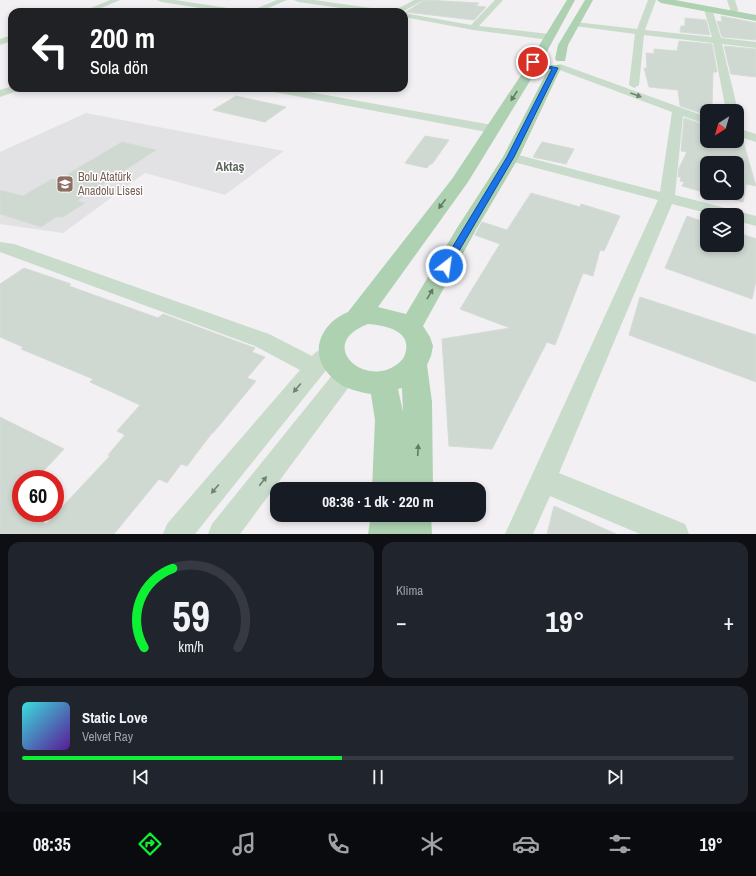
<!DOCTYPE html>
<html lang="tr">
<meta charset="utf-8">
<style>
:root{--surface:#171b24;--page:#20242c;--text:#f1f3f6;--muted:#9ea1a6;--line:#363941;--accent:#0cf133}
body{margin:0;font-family:"Archivo Narrow",sans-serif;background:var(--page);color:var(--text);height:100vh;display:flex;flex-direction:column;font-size:15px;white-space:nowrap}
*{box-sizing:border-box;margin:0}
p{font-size:13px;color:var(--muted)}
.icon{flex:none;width:22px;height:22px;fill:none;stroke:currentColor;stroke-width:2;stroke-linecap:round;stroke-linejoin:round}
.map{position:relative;height:534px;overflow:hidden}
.panel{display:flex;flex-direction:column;gap:8px;padding:8px;background:#0d0f14;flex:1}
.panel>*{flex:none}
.guide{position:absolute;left:8px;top:8px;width:400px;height:84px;border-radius:12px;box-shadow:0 2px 6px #0003;background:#202124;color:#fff;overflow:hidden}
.needle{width:26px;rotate:217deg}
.tools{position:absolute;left:700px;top:104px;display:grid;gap:8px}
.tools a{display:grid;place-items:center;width:44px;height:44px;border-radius:8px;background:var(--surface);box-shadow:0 2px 6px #0003;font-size:20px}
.speed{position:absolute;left:12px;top:470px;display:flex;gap:8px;font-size:20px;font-weight:700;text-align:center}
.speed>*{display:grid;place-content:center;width:52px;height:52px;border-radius:50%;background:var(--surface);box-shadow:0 2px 6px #0003;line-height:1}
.speed .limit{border:6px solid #d22;background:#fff;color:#111}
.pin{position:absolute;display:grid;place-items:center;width:34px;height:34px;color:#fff;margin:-17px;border:2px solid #fff;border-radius:50%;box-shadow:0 1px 4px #0007}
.me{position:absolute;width:44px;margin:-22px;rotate:30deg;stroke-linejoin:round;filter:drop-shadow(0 0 3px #0008)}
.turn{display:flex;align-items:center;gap:14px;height:84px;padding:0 16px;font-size:18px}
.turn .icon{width:52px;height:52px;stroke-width:2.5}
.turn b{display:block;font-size:28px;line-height:34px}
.big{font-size:30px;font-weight:700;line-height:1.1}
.panel .widget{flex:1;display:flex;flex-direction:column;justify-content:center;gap:6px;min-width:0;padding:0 14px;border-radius:12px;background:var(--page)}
.panel .dial{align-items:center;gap:0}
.dial svg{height:104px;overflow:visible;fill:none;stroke:var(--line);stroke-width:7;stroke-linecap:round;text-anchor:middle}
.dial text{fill:var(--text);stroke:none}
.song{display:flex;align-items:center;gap:12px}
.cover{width:48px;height:48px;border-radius:6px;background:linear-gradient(135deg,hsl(180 70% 55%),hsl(270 70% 35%))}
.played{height:4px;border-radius:2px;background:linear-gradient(90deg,var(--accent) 45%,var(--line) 45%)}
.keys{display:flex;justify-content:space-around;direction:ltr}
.heat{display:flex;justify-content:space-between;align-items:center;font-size:22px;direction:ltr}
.panel .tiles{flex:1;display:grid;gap:8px;grid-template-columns:1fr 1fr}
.widget:last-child{grid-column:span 2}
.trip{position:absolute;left:270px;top:482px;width:216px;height:40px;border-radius:12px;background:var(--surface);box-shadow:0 2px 6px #0003;font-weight:700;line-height:40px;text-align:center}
.dock{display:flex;height:64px;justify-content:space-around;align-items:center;background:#090b0e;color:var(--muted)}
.dock .icon{width:28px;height:28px}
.dock .current{color:var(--accent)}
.dock b{font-size:18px;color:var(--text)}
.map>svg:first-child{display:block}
.education{fill:#e2e2e4}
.building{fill:#cfd8d1;stroke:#d4dcd7}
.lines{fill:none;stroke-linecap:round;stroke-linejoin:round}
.minor{fill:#c9dbca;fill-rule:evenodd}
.primary{fill:#aed1b2;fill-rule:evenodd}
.oneway{fill:#6e8470}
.oneway2{fill:#617c63}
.route{fill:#1a73e8;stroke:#114b97}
.labels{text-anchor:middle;stroke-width:3;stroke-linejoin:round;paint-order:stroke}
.education-label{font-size:12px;fill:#785e54;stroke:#fff;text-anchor:start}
.far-district-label{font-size:13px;font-weight:bold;fill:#5c665e;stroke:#fff}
</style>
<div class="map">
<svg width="756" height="534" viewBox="0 0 756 534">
<rect width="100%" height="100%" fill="#f2f0f3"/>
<path class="education" d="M86 113 284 151 225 195 145 173 63 233 0 224V152Z"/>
<g class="building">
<path d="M425 0 479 3 476 6 486 7 474 20 406 12Z"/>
<path d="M721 16 756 23V40L722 37 717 21 722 22Z"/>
<path d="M685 18 706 20 710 35 680 32 681 26H685Z"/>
<path d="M679 41 712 44 717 72H713L712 105 707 104V115L680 106 678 90 649 87 644 68H647L646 53 654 54V49L677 51Z"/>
<path d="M724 46 756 49V77L731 74Z"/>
<path d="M236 96 286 107 265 122 213 110Z"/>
<path d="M684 118 707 126V141H743L756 186 746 184 743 202 708 193H737V163H707V193L682 186 684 182 680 181 681 177H678L679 168 687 152 681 151Z"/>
<path d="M425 136 449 140 432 164H430L427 168 405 163Z"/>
<path d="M122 142 156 150 77 201 85 203 63 217H56L41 227 0 214V190L23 196 52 179 58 180Z"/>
<path d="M542 142 574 149 566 164 533 157Z"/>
<path d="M531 193 580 207 581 204 620 216 604 251 600 250 593 276 583 273 555 345 547 342 492 449 449 446 442 339 510 328 460 309 500 244 475 235 482 222 507 230Z"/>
<path d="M687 216 707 223V245H737V232L756 239V281L752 299 665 268Z"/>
<path d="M24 268 71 284 69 286 158 318 163 314 233 340 255 348 252 352 265 357 247 378 256 381 213 433H212L187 466 181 464 167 483 159 479 114 534H0V417L64 449 36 479H21V513H29L46 524 110 456 108 455 125 435 117 431 140 405 90 382 93 379 21 349 23 347 0 337V284Z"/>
<path d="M640 297 756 335V382L629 335Z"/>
<path d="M554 506 616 534H547Z"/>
</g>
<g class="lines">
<g class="minor">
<path d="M110 0H120L92 12H81Z"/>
<path d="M157 0H175L241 10 245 12H226L161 2Z"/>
<path d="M277 0H287L259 12H248Z"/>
<path d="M294 0H314L385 10 389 12H369L298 2Z"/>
<path d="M414 0H424L402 12H392Z"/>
<path d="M495 0H503L479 26 549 34 553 37 549 40 473 30 404 17V13L471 25Z"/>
<path d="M648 0H656L645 30 712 37 704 9 708 7 712 9 721 38 756 42V48L722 44 738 111 737 112 726 111 713 43 644 35 639 85 634 88 629 85 635 34 575 26 571 24 575 22 637 29Z"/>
<path d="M727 0H735L738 10 737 12H731Z"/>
<path d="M12 35V41L0 45V39Z"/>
<path d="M560 64 707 117V125L683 116 675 195 756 216V226L737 221V215H714L672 204 559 473 685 524 689 534H640L550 496 533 534H505L658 200 506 160 504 157 506 154 511 153 660 192 672 112 557 69 555 67 557 65Z"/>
<path d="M12 86V88H21L20 90 0 97V90Z"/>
<path d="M264 88H287L492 125 496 126 498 129 496 132 492 133 269 91Z"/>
<path d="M737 128 756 134V142L737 136Z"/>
<path d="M0 242 14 244 269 334 312 356C318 349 323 349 331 352L334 358 331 364 195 534H163L167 524 300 370 255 346 0 252Z"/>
<path d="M346 365 354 368 357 374 354 380 240 534H208L212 524 338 368Z"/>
</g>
<g class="primary">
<path d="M567 0H575L544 57 539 60 541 63 468 182 378 307 406 314 457 228 503 157 549 68 551 65H559L561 68 519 157 477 228 423 326 430 337 433 346 431 356 427 365 432 402 433 489H372L375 420 371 394C359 392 345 389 336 381 307 359 317 325 348 312L452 179 529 63 534 60 532 57ZM368 324C383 325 410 330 406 350 405 357 402 361 396 365 364 388 315 344 368 324ZM402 388 403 412 398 389Z"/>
<path d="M585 0H593L568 45 565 61H557L555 59 558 45Z"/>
<path d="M657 0H675L756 15V21L661 3Z"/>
<path d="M371 515H431L432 534H368Z"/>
</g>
</g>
<defs><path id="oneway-solid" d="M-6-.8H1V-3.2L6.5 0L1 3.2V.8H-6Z"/></defs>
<g class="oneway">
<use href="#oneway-solid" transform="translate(636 95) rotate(20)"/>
<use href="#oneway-solid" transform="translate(297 388) rotate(130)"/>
<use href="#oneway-solid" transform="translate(263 481) rotate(-52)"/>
<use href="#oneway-solid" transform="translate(215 489) rotate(130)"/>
</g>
<g class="oneway2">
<use href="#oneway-solid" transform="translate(514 96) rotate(123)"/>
<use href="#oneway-solid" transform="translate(442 204) rotate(127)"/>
<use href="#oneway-solid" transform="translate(430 294) rotate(-60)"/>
<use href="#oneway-solid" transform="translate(418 450) rotate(-87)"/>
</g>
<path class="route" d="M533 60 543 65 558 68 514 157 449 268H443L441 266 507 157 552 69 540 67 532 63Z"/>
<defs>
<g id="school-square" transform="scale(0.9)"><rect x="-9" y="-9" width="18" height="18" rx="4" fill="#8d6e63" stroke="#fff"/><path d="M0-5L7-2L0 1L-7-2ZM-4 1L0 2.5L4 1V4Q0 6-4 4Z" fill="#fff"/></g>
</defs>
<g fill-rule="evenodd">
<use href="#school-square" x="65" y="184"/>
</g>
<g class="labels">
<g class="education-label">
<text x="78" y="181">Bolu Atatürk<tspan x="78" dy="14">Anadolu Lisesi</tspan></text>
</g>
<g class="far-district-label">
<text x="230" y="171">Aktaş</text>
</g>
</g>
</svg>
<div class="tools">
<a><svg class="needle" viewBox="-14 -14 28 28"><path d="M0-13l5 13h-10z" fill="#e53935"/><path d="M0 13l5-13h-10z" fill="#9ea1a6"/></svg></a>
<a><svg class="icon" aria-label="search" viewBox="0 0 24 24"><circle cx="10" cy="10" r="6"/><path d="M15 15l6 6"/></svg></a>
<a><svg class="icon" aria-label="layers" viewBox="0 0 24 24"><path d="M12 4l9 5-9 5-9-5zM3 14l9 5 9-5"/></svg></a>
</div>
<div class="speed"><div class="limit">60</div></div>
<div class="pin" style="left:533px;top:62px;background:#d93025"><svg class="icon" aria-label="arrive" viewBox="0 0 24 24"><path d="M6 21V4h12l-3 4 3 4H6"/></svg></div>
<svg class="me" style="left:446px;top:266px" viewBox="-20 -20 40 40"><circle r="17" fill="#1a73e8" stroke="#fff" stroke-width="3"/><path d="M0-11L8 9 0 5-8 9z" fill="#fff"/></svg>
<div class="trip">08:36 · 1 dk · 220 m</div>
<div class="guide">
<div class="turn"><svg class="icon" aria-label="left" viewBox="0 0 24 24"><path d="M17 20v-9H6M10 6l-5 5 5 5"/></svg><div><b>200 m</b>Sola dön</div></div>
</div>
</div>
<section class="panel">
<div class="tiles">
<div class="widget dial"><svg viewBox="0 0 100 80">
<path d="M14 69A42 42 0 1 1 86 69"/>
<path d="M14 69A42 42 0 0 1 36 8" stroke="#0cf133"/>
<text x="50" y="56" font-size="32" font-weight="700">59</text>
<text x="50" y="72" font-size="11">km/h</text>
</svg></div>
<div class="widget"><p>Klima</p>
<div class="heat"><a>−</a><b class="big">19°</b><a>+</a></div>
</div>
<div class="widget">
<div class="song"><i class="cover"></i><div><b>Static Love</b><p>Velvet Ray</p></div></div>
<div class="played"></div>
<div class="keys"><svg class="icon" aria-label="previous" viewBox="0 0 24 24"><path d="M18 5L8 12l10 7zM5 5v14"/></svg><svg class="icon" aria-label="pause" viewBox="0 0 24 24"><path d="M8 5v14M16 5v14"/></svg><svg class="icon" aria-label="next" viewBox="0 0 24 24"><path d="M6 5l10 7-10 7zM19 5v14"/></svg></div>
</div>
</div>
</section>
<nav class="dock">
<b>08:35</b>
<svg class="icon current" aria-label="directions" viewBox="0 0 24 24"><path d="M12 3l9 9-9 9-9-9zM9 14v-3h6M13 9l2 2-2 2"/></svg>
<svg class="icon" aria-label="music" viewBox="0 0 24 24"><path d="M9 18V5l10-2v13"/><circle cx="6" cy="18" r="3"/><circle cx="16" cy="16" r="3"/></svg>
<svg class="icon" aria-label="phone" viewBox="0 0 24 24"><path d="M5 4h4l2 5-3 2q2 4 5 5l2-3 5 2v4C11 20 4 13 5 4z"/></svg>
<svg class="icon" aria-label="climate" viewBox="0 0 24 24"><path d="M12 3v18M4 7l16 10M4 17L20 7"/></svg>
<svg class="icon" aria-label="car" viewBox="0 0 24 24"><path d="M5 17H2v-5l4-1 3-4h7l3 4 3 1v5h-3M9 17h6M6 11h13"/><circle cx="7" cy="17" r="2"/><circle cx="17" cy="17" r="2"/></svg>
<svg class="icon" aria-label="filters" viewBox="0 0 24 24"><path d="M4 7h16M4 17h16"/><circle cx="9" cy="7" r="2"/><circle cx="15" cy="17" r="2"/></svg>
<b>19°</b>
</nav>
